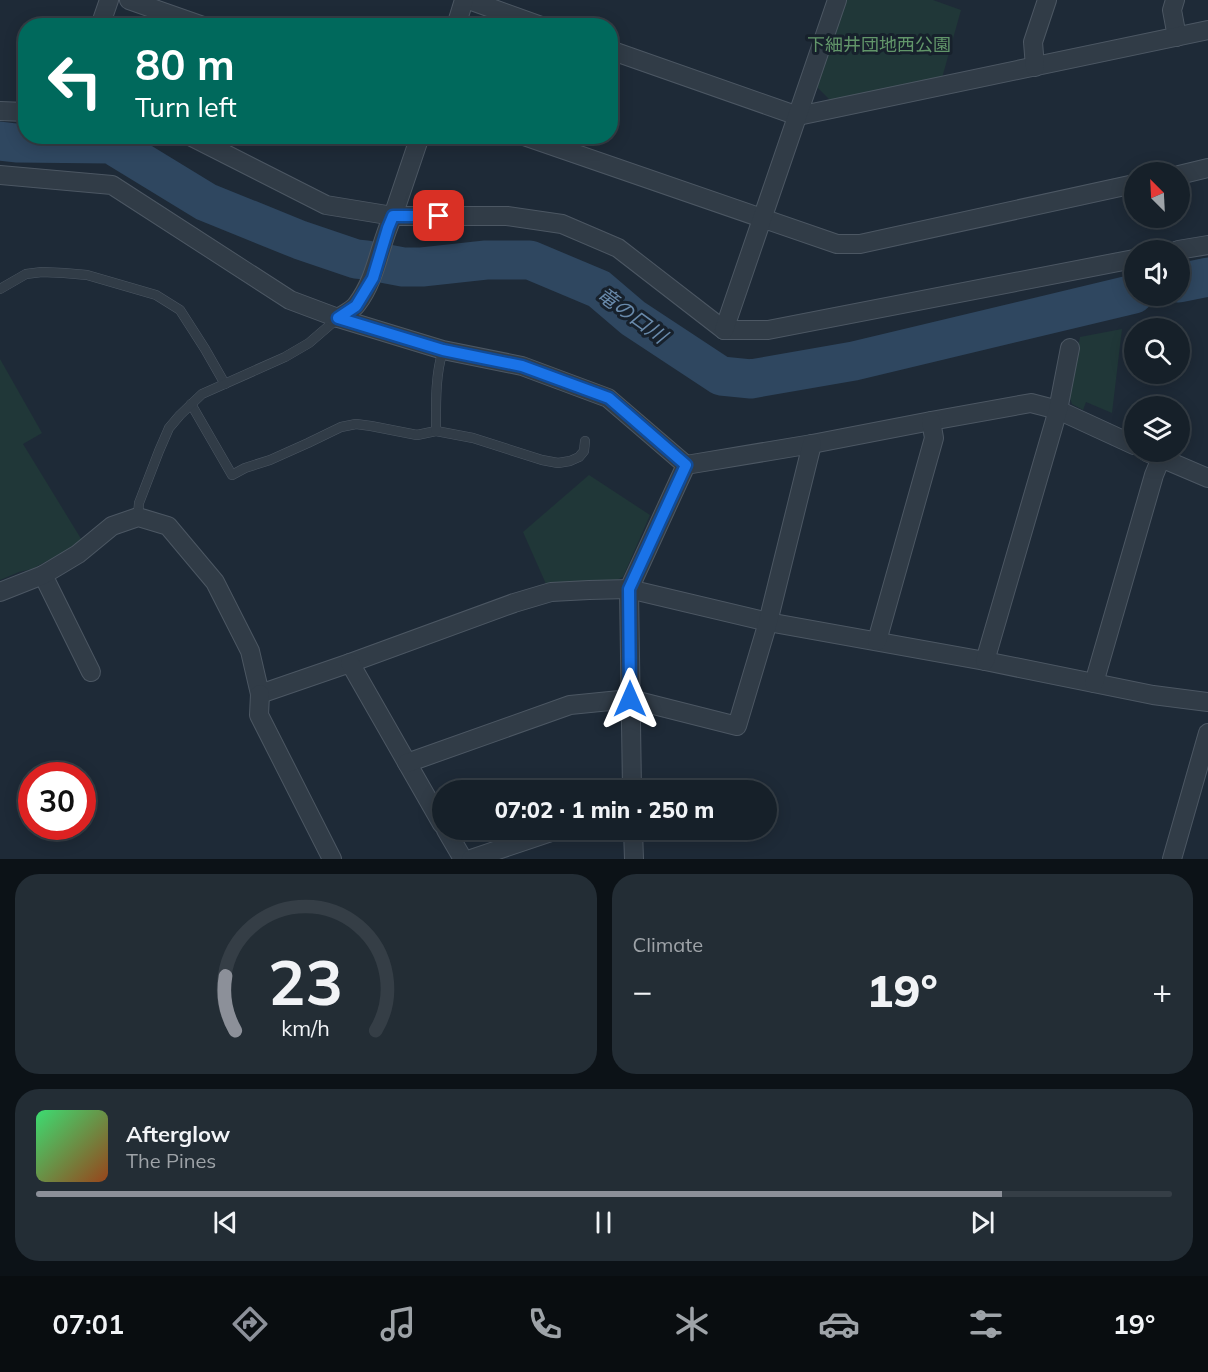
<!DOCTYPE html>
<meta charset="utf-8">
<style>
:root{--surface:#162029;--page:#232d35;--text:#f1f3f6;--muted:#9ea3a8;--line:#353e46;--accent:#8c9099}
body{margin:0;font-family:Mulish,"Noto Sans JP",sans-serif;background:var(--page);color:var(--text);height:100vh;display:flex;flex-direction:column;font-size:22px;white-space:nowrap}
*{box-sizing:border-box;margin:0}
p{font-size:20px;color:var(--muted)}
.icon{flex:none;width:33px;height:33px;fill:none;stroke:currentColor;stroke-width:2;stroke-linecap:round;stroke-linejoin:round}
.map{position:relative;height:859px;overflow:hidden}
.sheet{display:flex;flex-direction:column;gap:15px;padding:15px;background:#0c1217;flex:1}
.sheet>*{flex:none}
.guide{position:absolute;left:18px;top:18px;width:600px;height:126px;border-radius:24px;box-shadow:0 3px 15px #0003,0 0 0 2px var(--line);background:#00695c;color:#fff;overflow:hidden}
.needle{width:39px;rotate:336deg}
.buttons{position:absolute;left:1124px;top:162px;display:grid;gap:12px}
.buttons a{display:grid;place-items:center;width:66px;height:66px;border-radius:50%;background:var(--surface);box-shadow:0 3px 15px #0003,0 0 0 2px var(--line);font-size:30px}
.speed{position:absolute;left:18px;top:762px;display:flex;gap:12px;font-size:30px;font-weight:700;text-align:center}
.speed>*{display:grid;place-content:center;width:78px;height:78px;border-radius:50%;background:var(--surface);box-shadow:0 3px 15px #0003,0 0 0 2px var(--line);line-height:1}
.speed .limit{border:9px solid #d22;background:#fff;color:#111}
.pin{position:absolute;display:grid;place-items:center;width:51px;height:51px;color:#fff;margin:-26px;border-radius:12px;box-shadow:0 3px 9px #0006}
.me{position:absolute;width:66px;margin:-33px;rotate:0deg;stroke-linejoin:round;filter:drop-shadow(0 0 4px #0008)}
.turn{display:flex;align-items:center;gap:21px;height:126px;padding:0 18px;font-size:27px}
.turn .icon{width:78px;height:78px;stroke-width:2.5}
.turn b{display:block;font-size:42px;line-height:51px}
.big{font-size:45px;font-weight:800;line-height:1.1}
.sheet .card{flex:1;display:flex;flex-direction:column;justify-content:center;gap:9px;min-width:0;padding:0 21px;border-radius:24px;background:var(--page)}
.sheet .dial{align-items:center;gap:0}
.dial svg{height:156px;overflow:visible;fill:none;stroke:var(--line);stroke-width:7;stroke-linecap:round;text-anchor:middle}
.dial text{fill:var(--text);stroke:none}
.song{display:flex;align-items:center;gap:18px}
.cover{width:72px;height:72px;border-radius:9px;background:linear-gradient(135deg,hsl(140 70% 55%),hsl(20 70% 35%))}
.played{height:6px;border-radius:3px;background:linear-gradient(90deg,var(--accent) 85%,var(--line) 85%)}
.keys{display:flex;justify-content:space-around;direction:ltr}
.heat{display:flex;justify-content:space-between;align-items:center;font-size:33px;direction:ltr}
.sheet .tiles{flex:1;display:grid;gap:15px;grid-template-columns:1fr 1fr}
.card:last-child{grid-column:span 2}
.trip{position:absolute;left:432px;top:780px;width:345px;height:60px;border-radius:30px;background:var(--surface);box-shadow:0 3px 15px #0003,0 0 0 2px var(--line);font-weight:800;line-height:60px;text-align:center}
.tabs{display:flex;height:96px;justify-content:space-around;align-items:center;background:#090d10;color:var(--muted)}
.tabs .icon{width:42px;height:42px}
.tabs .current{color:var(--accent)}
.tabs b{font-size:27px;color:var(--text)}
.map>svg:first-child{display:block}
.green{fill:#203738}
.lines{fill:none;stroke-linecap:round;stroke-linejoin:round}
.river{stroke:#2f4760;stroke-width:39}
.lane-casing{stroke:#4c5763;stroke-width:10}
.street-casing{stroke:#4c5763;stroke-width:20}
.lane{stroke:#313c47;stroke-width:9}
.street{stroke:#313c47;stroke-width:18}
.route-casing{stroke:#114b97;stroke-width:15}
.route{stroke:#1a73e8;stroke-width:10}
.labels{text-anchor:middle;stroke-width:6;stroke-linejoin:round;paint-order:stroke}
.park-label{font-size:18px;fill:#62966a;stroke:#17212c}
.water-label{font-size:20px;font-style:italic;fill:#698aab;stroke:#17212c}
</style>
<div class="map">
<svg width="1208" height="859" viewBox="0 0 1208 859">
<rect width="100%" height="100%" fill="#1e2a37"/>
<g class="green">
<path d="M845 0H933L961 10 942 78 831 101 817 87Z"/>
<path d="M1122 329 1112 413 1086 402 1083 410 1072 404 1069 395 1080 337Z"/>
<path d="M0 359 42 433 23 444 83 542 32 569 19 572 0 580Z"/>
<path d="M589 475 650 515 623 577 610 583 553 582 546 584 523 532Z"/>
</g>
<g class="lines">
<g class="river">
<path d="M0 141 16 143 111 144 206 202 300 240 356 259 366 260 403 267H422L486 260H530L599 289 633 318 721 376 751 379 854 361 1134 294"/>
<path d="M1179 283 1208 277"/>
</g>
<g class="lane-casing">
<g id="lane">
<path d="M0 289 26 274 42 272 64 273 87 275 156 295 180 310 205 349 225 384"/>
<path d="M191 404 232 475 245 468 270 460 308 443 341 427 356 424 371 426 417 435 436 431 473 438 542 460 558 463 570 461 579 457 584 451 585 441"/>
<path d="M436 431C436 404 435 376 443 350"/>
<path d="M138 517 139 503 159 451 169 428 180 415 202 394 285 357 309 343 338 318"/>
</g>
</g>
<g class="street-casing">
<g id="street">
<path d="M129 0 203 26"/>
<path d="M469 0 541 26"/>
<path d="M1175 0 1172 10 1177 37"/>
<path d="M100 26 109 0"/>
<path d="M456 26 464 0"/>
<path d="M610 50 798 116 1208 30"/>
<path d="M1035 67 1033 42 1047 0"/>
<path d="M0 111 26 112"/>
<path d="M190 136 326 205 393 216H507L562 224 618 248 724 330H768L1134 259"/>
<path d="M524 136 837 244H860L1134 184"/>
<path d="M0 175 112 185 290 300 338 318 443 350 522 366 608 398 686 465"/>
<path d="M1179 175 1208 168"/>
<path d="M1178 250 1208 245"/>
<path d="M338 318C344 314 353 310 357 304 377 278 379 245 393 216L420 136"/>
<path d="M724 330 837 0"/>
<path d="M1147 452 1208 478"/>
<path d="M686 465 812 444 931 421 1031 403 1058 410 1134 445"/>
<path d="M43 575 91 672"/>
<path d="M0 592 43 575 78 554 112 526 138 517 168 526 215 582 250 651 260 694 350 663 514 603 551 592 589 590 629 589 768 622 985 661 1153 695 1208 702"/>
<path d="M877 641 934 438 931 421"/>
<path d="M985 661 1058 410 1070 348"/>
<path d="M350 663 442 824"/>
<path d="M1094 683 1154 475 1161 458"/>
<path d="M260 694 259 715 332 859"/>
<path d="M407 763 570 705 630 699 737 726 768 622 812 444"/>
<path d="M632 790 629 589 686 465"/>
<path d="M446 830 463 859"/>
<path d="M633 830 634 859"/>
<path d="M471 859 557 830"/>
<path d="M1172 859 1208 733"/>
</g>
</g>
<use href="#lane" class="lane"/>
<use href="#street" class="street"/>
</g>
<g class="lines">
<g class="route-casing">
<path id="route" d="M439 216H393L388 228 373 278 356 306 338 318 443 350 522 366 609 398 686 465 629 589 630 699"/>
</g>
<use href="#route" class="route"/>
</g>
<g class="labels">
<g class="park-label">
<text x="879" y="51">下細井団地西公園</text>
</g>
<g class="water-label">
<text transform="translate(632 315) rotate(36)" y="7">竜の口川</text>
</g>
</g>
</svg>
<div class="buttons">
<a><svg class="needle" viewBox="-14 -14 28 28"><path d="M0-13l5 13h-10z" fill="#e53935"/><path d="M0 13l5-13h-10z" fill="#9ea3a8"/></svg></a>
<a><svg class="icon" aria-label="sound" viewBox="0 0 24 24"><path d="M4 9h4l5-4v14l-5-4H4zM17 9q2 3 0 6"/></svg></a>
<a><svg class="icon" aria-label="search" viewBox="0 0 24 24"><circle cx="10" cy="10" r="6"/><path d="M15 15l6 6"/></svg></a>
<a><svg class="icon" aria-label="layers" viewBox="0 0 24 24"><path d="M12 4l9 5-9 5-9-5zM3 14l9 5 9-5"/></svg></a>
</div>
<div class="speed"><div class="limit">30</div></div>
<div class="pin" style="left:439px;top:216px;background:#d93025"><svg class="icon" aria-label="arrive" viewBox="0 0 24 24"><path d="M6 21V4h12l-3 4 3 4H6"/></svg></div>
<svg class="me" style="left:630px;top:699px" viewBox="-20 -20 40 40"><path d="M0-17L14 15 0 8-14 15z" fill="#1a73e8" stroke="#fff" stroke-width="4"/></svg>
<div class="trip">07:02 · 1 min · 250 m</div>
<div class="guide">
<div class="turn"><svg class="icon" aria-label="left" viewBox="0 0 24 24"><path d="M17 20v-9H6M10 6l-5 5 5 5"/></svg><div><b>80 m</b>Turn left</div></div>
</div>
</div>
<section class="sheet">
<div class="tiles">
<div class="card dial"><svg viewBox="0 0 100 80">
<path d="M14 69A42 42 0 1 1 86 69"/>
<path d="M14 69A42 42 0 0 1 9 41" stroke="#8c9099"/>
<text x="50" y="56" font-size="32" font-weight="700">23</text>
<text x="50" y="72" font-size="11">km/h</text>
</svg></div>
<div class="card"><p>Climate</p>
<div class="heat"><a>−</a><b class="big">19°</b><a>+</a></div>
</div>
<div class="card">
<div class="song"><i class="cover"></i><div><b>Afterglow</b><p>The Pines</p></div></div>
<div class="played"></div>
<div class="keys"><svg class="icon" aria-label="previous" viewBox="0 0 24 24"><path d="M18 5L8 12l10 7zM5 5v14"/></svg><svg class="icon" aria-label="pause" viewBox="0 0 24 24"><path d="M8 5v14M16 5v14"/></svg><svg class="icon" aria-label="next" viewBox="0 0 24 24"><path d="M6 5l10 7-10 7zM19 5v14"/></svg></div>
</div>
</div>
</section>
<nav class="tabs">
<b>07:01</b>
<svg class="icon current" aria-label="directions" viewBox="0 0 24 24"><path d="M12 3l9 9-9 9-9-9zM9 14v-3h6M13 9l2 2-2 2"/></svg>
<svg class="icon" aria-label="music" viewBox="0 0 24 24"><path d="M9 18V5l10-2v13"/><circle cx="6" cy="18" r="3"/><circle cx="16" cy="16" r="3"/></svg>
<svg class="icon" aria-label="phone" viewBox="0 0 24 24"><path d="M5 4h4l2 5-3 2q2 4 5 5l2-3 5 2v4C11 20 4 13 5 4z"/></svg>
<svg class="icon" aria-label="climate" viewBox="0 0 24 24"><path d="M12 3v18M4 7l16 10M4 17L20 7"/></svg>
<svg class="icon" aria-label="car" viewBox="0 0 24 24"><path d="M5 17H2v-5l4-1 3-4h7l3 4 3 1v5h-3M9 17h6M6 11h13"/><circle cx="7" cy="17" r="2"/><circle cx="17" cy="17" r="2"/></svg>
<svg class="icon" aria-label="filters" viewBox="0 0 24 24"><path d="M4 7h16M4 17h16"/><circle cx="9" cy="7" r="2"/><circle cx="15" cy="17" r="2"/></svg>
<b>19°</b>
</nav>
